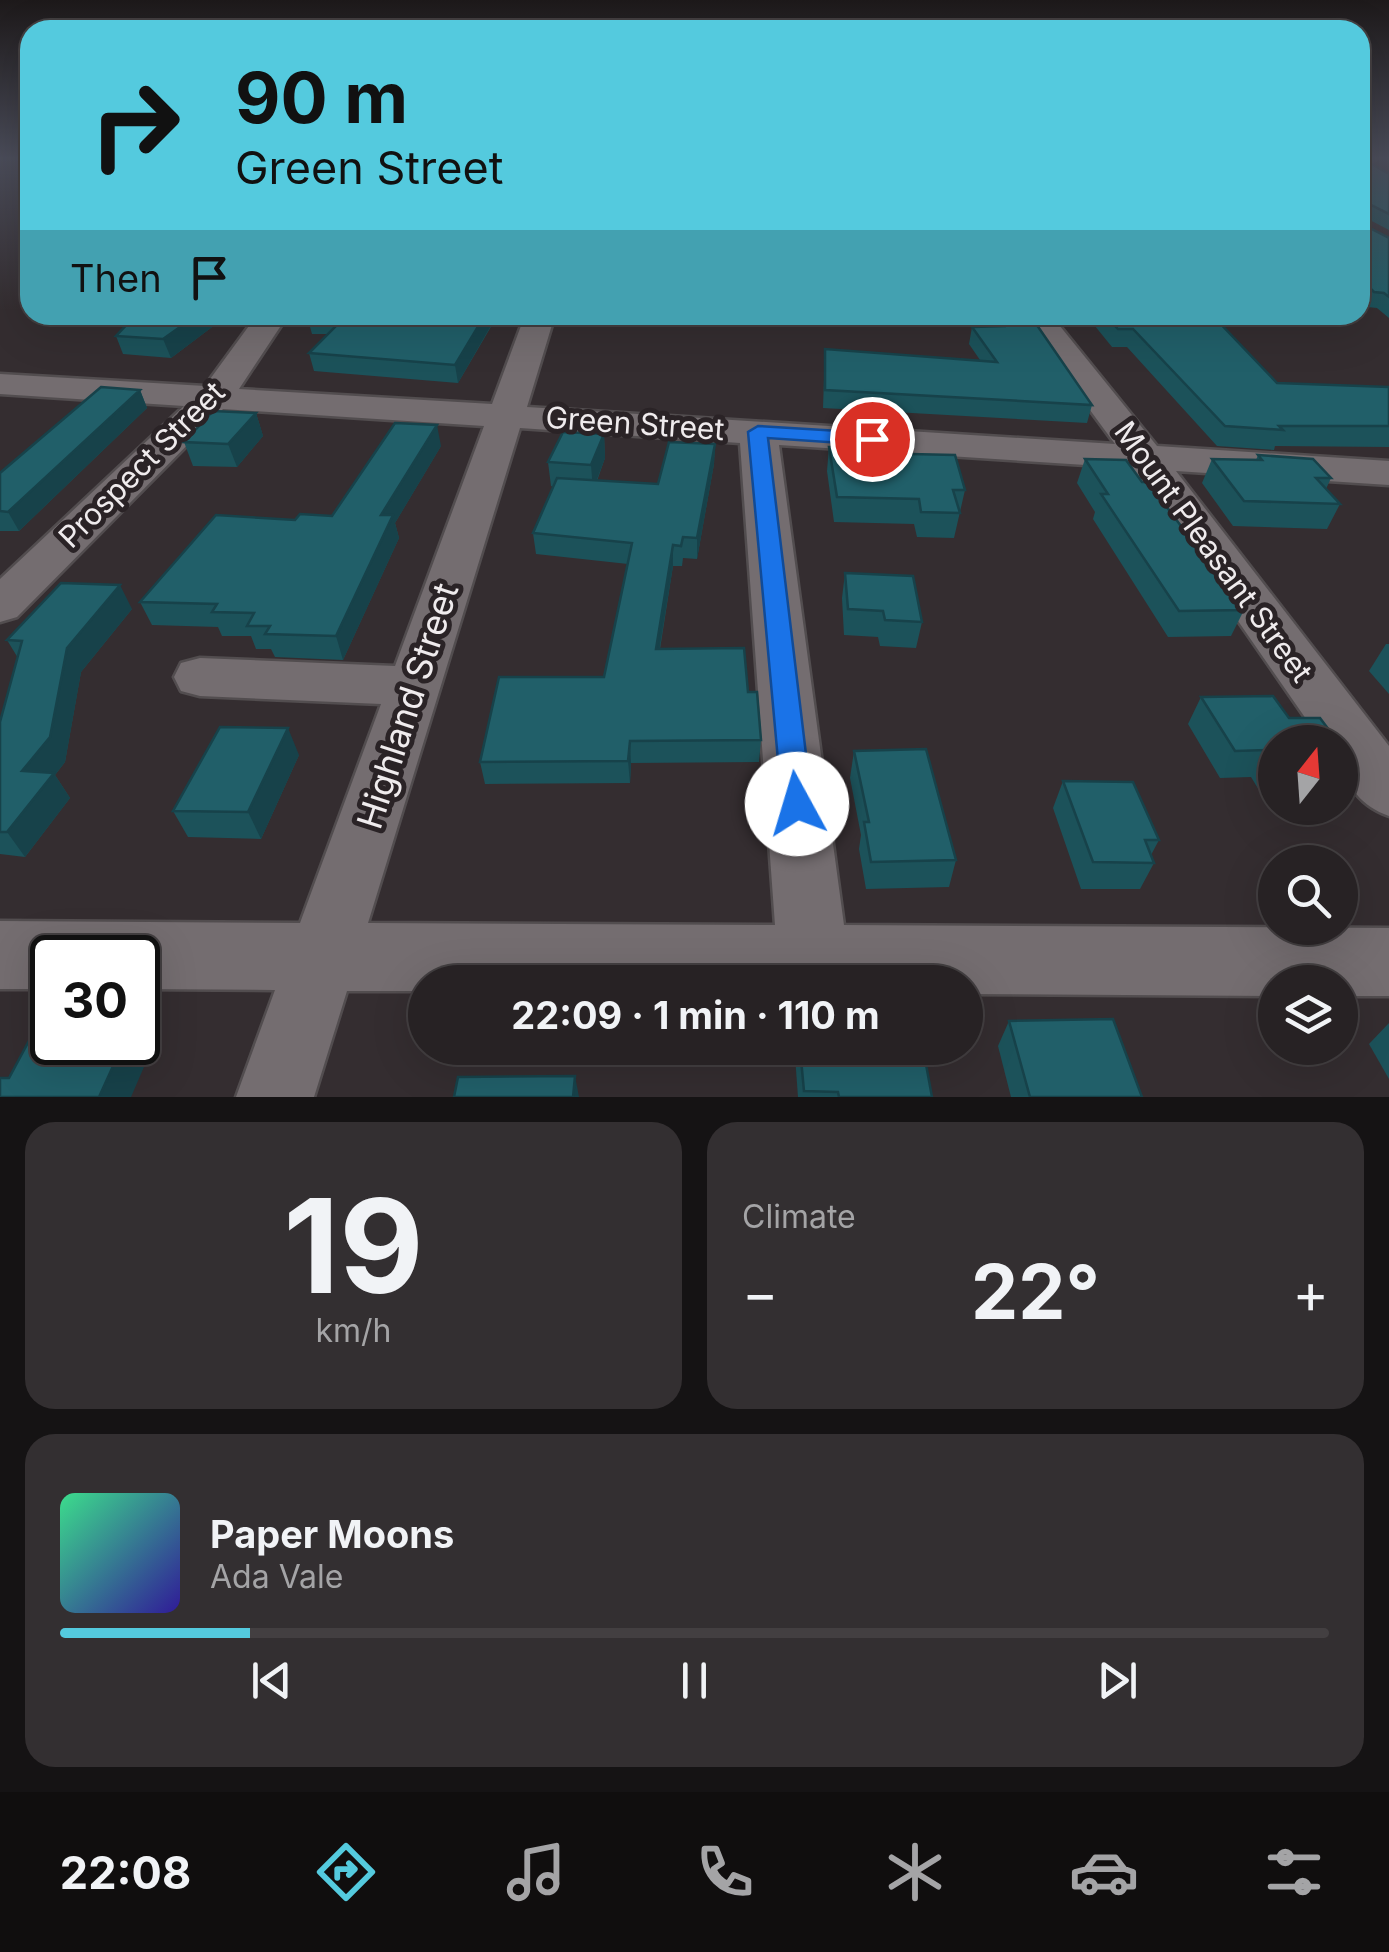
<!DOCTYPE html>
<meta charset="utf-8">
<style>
:root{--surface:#272224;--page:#332f31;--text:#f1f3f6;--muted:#a4a4a6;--line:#433f41;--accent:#54cade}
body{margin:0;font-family:Inter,sans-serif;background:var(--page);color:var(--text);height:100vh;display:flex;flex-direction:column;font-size:38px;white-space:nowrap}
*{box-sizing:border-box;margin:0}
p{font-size:32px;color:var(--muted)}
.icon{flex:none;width:55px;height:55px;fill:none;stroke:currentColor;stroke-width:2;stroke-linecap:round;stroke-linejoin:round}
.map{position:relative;height:1097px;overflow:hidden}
.side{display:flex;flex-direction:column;gap:25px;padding:25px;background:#151314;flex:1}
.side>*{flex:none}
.top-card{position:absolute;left:20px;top:20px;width:1350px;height:305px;border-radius:30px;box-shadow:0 10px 40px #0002,0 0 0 2px var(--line);background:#54cade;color:#111;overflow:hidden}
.needle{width:65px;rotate:17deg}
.tools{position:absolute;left:1258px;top:725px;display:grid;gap:20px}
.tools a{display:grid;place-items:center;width:100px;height:100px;border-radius:50%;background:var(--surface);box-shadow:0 10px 40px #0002,0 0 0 2px var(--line);font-size:50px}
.speed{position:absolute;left:30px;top:935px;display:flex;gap:20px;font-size:50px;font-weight:700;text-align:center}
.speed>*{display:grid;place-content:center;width:130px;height:130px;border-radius:50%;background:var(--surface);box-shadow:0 10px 40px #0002,0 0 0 2px var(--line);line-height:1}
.speed .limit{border:5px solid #111;border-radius:15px;background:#fff;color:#111}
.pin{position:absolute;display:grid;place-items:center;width:85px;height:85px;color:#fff;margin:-42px;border:5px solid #fff;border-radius:50%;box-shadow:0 2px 10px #0007}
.me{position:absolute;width:110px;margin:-55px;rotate:354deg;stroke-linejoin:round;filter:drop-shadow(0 0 8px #0008)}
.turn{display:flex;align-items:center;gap:35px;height:210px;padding:0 50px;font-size:45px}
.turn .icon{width:130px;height:130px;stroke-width:2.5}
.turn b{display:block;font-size:70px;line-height:85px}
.then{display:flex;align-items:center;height:95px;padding:0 50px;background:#0003;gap:20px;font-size:38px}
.big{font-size:75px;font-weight:700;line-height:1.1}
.side .card{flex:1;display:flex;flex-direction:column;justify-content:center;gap:15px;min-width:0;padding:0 35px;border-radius:30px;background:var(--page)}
.side .dial{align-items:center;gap:0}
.dial b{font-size:130px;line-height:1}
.song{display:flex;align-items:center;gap:30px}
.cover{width:120px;height:120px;border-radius:15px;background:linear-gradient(135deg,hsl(150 70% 55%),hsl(250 70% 35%))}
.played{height:10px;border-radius:5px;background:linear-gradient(90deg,var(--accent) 15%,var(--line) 15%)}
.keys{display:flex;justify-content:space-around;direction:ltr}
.heat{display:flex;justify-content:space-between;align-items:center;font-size:55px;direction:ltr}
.side .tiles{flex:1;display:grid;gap:25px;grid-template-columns:1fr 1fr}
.card:last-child{grid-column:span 2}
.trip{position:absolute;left:408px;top:965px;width:575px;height:100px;border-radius:50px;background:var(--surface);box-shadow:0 10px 40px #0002,0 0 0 2px var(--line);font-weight:700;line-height:100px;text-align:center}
.dock{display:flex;height:160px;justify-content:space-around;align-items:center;background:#100e0e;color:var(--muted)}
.dock .icon{width:70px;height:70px}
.dock .on{color:var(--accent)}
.dock b{font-size:45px;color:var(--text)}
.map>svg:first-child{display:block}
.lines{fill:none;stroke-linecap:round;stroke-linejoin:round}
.minor-casing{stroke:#524d4f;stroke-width:5}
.minor{fill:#746d70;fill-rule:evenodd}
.wall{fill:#1c525a}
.shaded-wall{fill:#17424a}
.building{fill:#215f69;stroke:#17424a;stroke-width:2.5}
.route{fill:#1a73e8;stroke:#114b97;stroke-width:2.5}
.labels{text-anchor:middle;stroke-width:10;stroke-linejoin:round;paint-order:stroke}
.street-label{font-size:30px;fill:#efebed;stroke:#2a2326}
.near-street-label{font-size:35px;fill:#efebed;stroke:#2a2326}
</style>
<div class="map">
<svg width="1389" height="1097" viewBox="0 0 1389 1097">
<rect width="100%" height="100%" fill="#342d30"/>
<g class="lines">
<g class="minor-casing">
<g id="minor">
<path d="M1360 157H1377V158L1367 164 1360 163Z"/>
<path d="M257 315H288L239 389 492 404 525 315H555L527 407 1115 444 1020 315H1051L1157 446 1389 461V485L1176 471 1389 746V816C1355 804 1340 777 1340 742H1322L1132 468 779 445 844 925 1389 928V996H1340V982H1275V996L965 994V982H425V991H347L314 1097H236L275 990 138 989V958H52V989H0V921L300 923 381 704 200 696 181 691 174 677 181 663 200 658 395 666 484 426 223 409 17 617 0 622V579L184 406 0 394V374L205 386ZM520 428 740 443 775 925 368 923Z"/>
</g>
</g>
<use href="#minor" class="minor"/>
</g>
<g class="wall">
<path d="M1360 157 1389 174V230L1364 217V225L1389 238V318L1377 308 1367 307 1360 300Z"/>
<path d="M136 315H228L171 358 123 354 116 336Z"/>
<path d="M309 315 492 325 458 383 314 371 309 353 327 334H312L307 316Z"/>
<path d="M968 315H1030L1092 405 1087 423 823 408 825 349 980 360 969 344 972 327H981Z"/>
<path d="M1086 315H1212L1277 383 1389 387V447L1275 446 1274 450 1217 446 1127 347H1112Z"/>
<path d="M140 390 147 408 19 531H0V473Z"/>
<path d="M256 413 263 436 237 467 193 466 184 442Z"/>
<path d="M604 434 605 458 597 481 658 484 715 444 714 464 697 559 683 558 682 566H673L660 649 748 692 761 740 759 762 631 763 630 783 485 784 480 762 604 677 628 564 536 554 533 533 553 487 551 486 548 462Z"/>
<path d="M441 446 395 523 399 538 343 660 275 657 271 649H256L251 636H222L218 627 152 625 140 602 295 520 332 516Z"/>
<path d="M829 447 864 453 965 490 954 538 917 537 914 524 834 522 827 471Z"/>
<path d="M1258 455 1331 478 1326 489 1340 504 1327 529 1233 526 1202 483 1212 459 1256 460Z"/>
<path d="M1085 459 1142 482 1244 610 1231 636 1168 637 1093 519 1095 512 1077 483Z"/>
<path d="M845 573 922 622 916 648 880 646 878 637 844 635 842 598Z"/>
<path d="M132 609 81 672 65 762 55 775 70 798 25 857 0 854V722L18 658 7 640Z"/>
<path d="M1386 644H1389V694L1369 671Z"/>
<path d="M1201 697 1289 718 1275 742V794L1262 795 1251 777 1220 778 1188 724Z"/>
<path d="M1340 745 1356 766 1340 789Z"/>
<path d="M854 751 956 860 949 887 866 889 859 849 861 835 850 778Z"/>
<path d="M299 755 261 839 188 837 173 811Z"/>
<path d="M1063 781 1159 840 1151 855 1154 863 1140 889H1081L1053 808Z"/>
<path d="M1009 1021 1142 1097H1011L998 1046Z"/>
<path d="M1389 1023V1079L1369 1044Z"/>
<path d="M796 1048H923L932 1097H798L795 1056Z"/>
</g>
<g class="shaded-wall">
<path d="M197 315H228L171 358 163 339Z"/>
<path d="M485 315H497L458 383 455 365Z"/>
<path d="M140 390 147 408 19 531 8 512Z"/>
<path d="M256 413 263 436 237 467 228 444Z"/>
<path d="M437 425 441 446 395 523 399 538 343 660 336 636 381 515Z"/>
<path d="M604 434 605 458 593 490 591 465Z"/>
<path d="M715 444 714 464 697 559V538Z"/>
<path d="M673 545V566L656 670V649Z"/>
<path d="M120 585 132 609 81 672 65 762 55 775 70 798 25 857 7 832 22 771 67 648Z"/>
<path d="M288 728 299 755 261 839 248 812Z"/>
<path d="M630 741 631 763 630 783 628 761Z"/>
<path d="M124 1042H132L147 1060 131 1097H99Z"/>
<path d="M575 1076 579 1097H573Z"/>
</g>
<g class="building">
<path d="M1360 157 1389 174V214L1363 201 1364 225 1389 238V297L1384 293 1374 292 1360 278Z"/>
<path d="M136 315H197L163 339 116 336Z"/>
<path d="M309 315H485L455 365 309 353 345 317 307 316Z"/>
<path d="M990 315H1030L1092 405 825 390V349L997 362 972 327 1003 326Z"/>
<path d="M1105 315H1212L1277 383 1389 387V426H1279L1283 430 1225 426 1133 329H1118Z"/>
<path d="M101 387 140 390 8 512 0 511V473Z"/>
<path d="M213 411 256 413 228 444 184 442Z"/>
<path d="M395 423 437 425 381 515H393L336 636 265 634 270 626H247L254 613 212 612 217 604 140 602 216 515 295 520 300 514 332 516Z"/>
<path d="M563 432 604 434 591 465 548 462Z"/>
<path d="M669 442 715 444 697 538 683 537 681 546 673 545 656 649 744 648 748 692H757L761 740 630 741 628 761 480 762 499 677H604L632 543 533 533 557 478 658 484Z"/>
<path d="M829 447 863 448 864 453 955 455 965 490H953L960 513 921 512 919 499 837 497Z"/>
<path d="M1258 455 1313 459 1331 478H1316L1340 504 1244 501 1212 459 1262 460Z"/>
<path d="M1085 459 1126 460 1142 482H1148L1244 610 1179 611 1101 494H1108Z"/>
<path d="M845 573 913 576 922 622 885 620 883 611 848 609Z"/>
<path d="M61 583 120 585 67 648 50 737 22 771 54 773 7 832H0V722L22 641 7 640Z"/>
<path d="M1273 696 1289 718H1320L1338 742H1275V763L1267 750 1235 751 1201 697Z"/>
<path d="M220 727 288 728 248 812 173 811Z"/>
<path d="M1340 745 1356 766 1340 767Z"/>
<path d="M926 749 956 860 871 862 864 822H869L854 751Z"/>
<path d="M1063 781 1133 782 1159 840H1145L1154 863 1093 862Z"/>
<path d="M1113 1019 1142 1097H1030L1009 1021Z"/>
<path d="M31 1037H52V1042H124L99 1097H0V1078H9Z"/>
<path d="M800 1048H923L932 1097H839L838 1092 804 1091Z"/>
<path d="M575 1076 573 1097H454L458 1077Z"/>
</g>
<linearGradient id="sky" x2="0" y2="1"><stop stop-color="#1d191a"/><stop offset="0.51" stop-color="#4a4c59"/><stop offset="1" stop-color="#4a4c59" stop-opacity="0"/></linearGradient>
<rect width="1389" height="310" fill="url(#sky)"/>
<path class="route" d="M758 426 872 433 882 439 872 445 768 438 812 804 808 813 797 816 786 813 782 804 748 432Z"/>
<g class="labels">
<g class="street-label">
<text transform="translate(635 424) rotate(4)" y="10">Green Street</text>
<text transform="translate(142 465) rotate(-45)" y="10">Prospect Street</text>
<text transform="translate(1213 552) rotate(54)" y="10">Mount Pleasant Street</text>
</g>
<g class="near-street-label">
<text transform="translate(408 706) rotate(-72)" y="12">Highland Street</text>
</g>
</g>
</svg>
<div class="tools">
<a><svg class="needle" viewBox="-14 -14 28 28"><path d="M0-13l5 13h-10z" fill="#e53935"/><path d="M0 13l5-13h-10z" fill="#a4a4a6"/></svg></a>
<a><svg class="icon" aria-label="search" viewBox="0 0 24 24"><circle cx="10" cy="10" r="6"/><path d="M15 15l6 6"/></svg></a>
<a><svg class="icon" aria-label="layers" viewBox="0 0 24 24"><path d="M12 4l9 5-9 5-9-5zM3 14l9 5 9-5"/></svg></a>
</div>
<div class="speed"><div class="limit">30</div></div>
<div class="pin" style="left:872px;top:439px;background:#d93025"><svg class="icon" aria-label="arrive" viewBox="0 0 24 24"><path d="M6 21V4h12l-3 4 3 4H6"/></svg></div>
<svg class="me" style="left:797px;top:804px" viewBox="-20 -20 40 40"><circle r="19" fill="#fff"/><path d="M0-13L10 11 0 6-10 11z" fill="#1a73e8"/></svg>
<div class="trip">22:09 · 1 min · 110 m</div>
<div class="top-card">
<div class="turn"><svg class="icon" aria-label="right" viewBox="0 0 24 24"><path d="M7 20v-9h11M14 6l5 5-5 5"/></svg><div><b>90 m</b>Green Street</div></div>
<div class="then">Then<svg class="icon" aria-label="arrive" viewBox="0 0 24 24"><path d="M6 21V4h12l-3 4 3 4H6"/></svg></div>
</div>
</div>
<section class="side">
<div class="tiles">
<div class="card dial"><b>19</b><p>km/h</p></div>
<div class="card"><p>Climate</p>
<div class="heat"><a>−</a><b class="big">22°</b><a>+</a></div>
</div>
<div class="card">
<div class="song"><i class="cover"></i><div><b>Paper Moons</b><p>Ada Vale</p></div></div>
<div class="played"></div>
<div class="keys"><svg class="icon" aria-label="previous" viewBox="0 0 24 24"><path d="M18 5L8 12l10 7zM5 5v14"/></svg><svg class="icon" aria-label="pause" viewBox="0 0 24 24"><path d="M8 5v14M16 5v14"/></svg><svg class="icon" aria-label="next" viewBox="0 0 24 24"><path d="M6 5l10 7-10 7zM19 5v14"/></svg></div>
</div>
</div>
</section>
<nav class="dock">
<b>22:08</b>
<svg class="icon on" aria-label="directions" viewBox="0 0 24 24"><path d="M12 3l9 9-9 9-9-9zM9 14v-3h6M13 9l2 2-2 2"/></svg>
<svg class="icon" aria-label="music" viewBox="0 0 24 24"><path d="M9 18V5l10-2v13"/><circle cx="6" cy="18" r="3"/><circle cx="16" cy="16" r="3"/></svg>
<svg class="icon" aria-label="phone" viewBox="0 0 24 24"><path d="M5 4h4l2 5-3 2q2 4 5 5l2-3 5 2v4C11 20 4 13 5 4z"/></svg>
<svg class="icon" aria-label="climate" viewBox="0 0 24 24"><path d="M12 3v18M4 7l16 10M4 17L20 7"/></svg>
<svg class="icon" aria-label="car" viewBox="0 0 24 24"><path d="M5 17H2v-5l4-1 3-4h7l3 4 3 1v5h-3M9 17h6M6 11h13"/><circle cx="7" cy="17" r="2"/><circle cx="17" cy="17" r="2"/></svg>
<svg class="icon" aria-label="filters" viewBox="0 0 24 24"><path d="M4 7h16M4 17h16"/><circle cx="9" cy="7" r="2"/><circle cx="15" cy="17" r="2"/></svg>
</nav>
